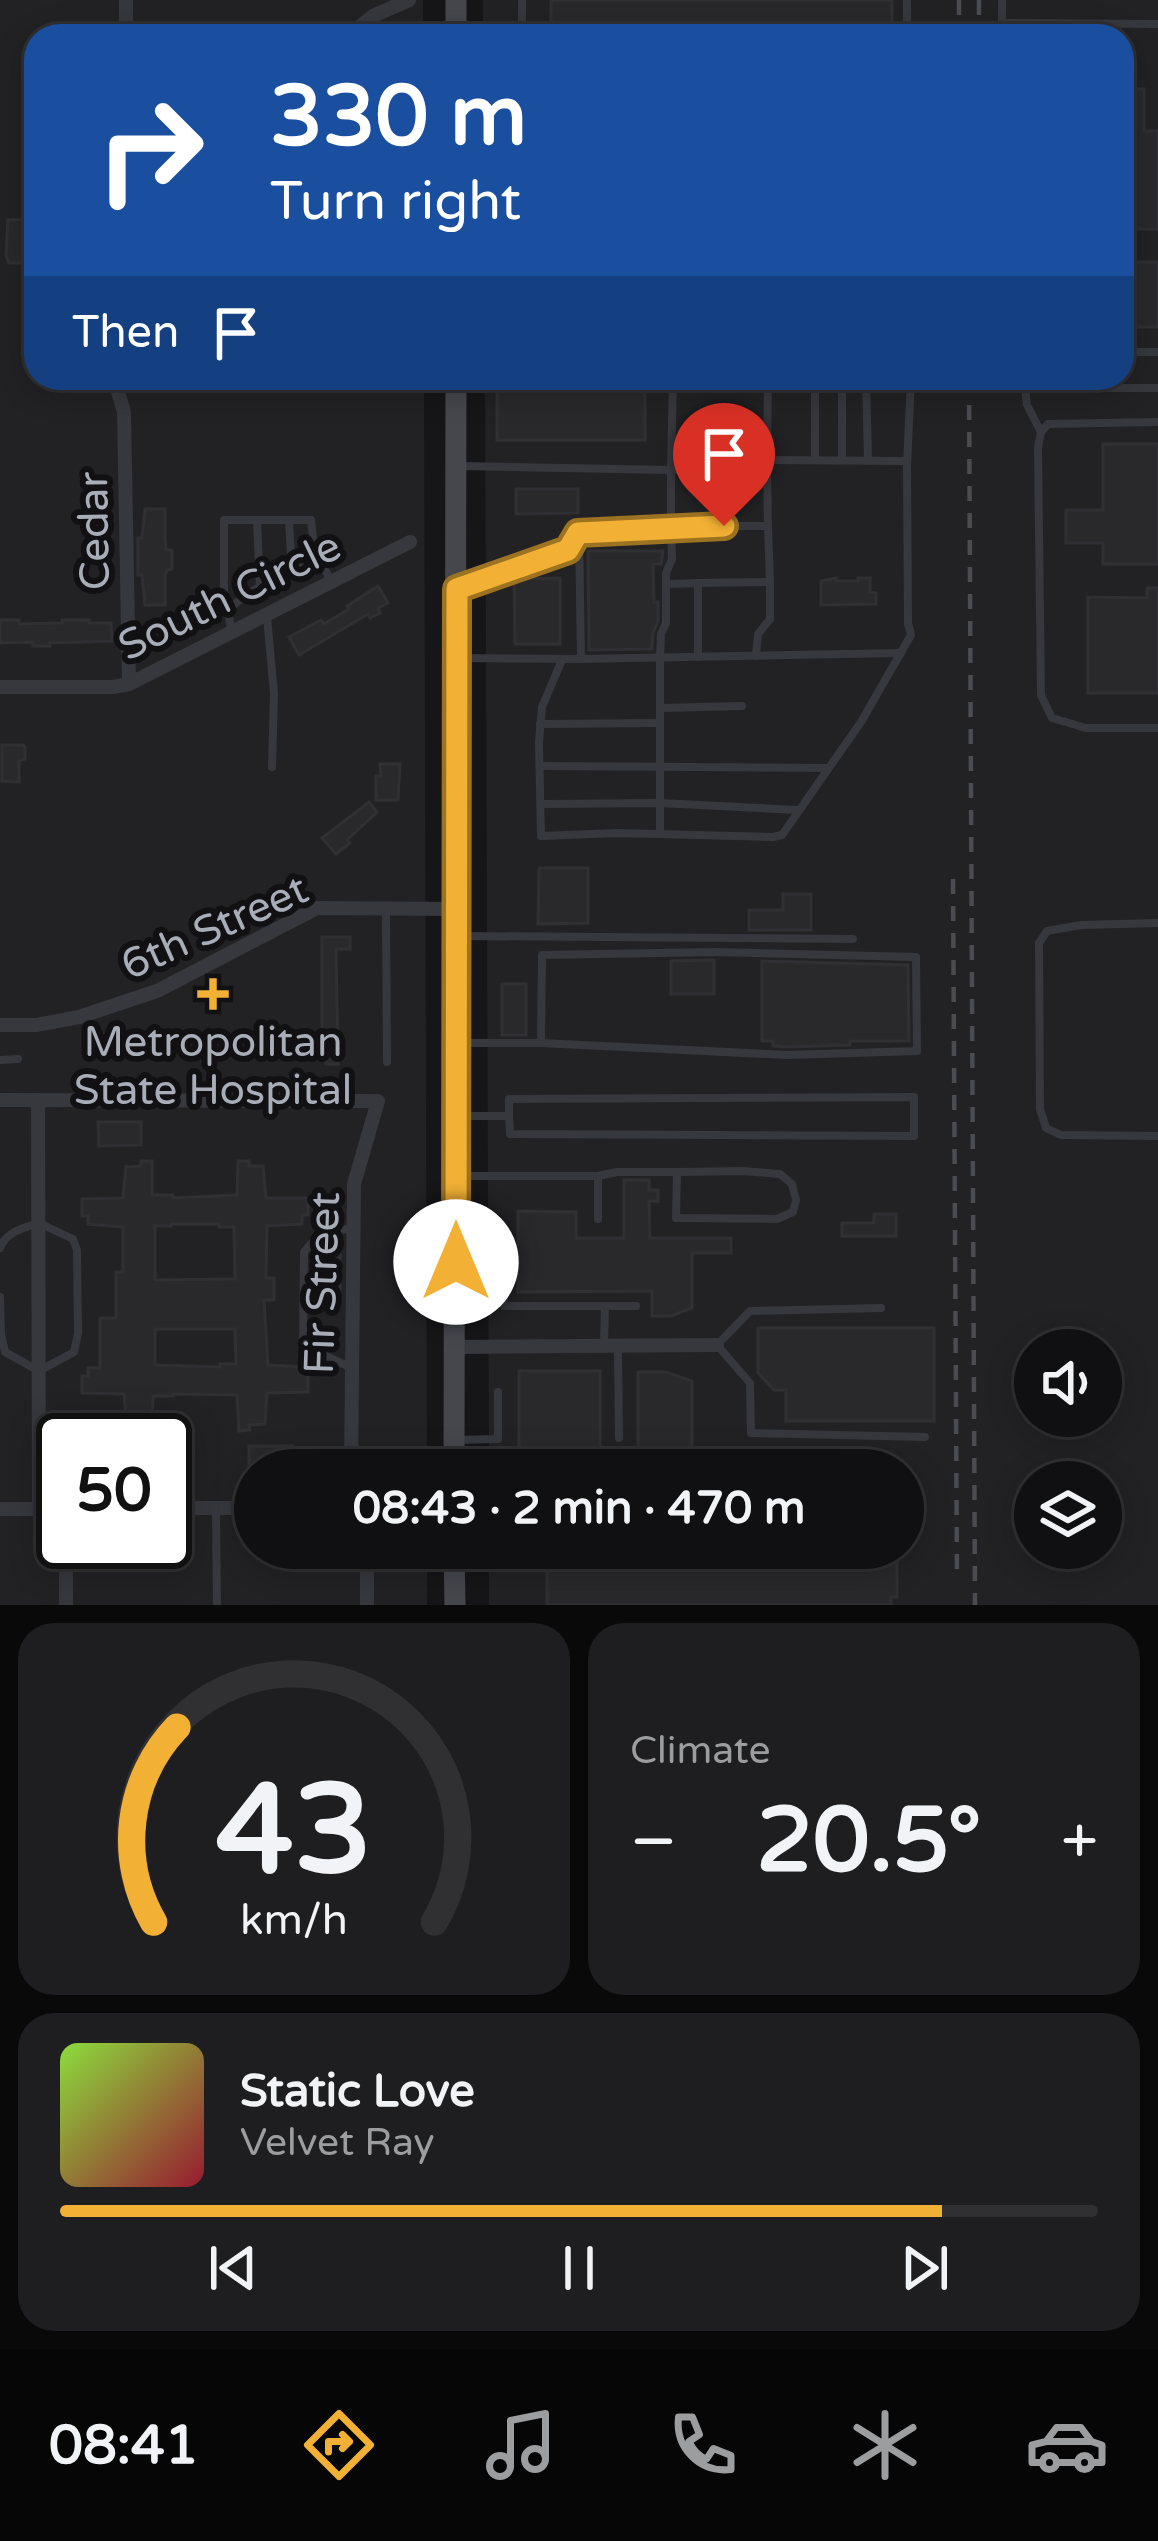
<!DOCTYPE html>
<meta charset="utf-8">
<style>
:root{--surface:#101012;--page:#1e1e20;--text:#f1f3f6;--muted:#9c9d9f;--line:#303032;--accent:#f2b134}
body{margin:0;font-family:"Varela Round",sans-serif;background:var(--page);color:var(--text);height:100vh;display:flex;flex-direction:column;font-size:45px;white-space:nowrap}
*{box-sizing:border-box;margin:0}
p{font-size:39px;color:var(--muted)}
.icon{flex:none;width:66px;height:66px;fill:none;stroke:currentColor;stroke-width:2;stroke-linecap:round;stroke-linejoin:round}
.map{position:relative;height:1605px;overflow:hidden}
.drawer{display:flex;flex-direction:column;gap:18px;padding:18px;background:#09090a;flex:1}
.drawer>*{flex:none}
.guide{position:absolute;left:24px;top:24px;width:1110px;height:366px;border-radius:36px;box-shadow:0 6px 30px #0003,0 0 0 3px var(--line);background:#1a4fa0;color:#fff;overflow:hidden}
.buttons{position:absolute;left:1014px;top:1329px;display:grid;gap:24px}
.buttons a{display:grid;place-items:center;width:108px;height:108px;border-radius:50%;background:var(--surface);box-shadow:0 6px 30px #0003,0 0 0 3px var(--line);font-size:60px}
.speed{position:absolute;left:36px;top:1413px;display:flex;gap:24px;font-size:60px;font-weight:700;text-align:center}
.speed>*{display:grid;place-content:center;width:156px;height:156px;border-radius:50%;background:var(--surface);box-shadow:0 6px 30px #0003,0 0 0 3px var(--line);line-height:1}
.speed .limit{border:6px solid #111;border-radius:18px;background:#fff;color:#111}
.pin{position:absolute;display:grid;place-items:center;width:102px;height:102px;color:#fff;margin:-123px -51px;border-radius:50% 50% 50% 0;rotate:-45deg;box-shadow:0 0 12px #0007}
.pin .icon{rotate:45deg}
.me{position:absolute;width:132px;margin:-66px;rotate:0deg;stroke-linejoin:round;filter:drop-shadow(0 0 9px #0008)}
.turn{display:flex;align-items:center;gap:42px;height:252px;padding:0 48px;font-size:54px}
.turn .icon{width:156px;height:156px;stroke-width:2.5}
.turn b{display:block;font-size:84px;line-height:102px}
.then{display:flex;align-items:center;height:114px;padding:0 48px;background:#0003;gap:24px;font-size:45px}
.big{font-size:90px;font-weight:700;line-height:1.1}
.drawer .tile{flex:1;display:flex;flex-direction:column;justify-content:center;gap:18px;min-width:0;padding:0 42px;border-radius:36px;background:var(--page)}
.drawer .dial{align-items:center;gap:0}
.dial svg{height:312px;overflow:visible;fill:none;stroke:var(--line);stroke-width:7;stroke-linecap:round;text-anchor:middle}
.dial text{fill:var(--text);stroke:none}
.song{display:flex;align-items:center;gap:36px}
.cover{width:144px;height:144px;border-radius:18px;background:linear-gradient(135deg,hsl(90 70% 55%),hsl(350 70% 35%))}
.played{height:12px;border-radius:6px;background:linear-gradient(90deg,var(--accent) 85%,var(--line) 85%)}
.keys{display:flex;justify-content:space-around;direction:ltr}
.heat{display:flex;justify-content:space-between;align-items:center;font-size:66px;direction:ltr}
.drawer .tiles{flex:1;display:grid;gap:18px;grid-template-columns:1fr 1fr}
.tile:last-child{grid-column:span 2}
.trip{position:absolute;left:234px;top:1449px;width:690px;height:120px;border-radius:60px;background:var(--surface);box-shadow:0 6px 30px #0003,0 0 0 3px var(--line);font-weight:700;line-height:120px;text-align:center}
.dock{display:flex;height:192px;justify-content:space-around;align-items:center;background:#060607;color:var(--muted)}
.dock .icon{width:84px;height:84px}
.dock .selected{color:var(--accent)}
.dock b{font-size:54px;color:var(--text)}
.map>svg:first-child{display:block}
.built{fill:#222225;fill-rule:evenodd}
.building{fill:#29292c;stroke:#303034;stroke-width:3;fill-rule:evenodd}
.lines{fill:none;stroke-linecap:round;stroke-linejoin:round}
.lane{stroke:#37383d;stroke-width:8}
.street{stroke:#37383d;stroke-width:14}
.secondary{stroke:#45474d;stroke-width:21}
.rail{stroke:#4a4c52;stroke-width:4.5;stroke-dasharray:15 12;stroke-linecap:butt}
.route-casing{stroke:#9d7322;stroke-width:30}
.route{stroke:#f2b134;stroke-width:21}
.poi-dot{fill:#f2b134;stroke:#111113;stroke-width:4.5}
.labels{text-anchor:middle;stroke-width:12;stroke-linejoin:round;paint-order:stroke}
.street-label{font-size:42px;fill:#a8adb8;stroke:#111113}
.poi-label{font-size:42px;fill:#a8adb8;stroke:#111113}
</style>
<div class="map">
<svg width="1158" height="1605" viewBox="0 0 1158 1605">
<rect width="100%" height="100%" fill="#161618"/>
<g class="built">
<path d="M0 0H423V36H36V378H424L427 1470H255V1548H427V1605H0ZM63 1440H165V1542H63Z"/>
<path d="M483 0H1158V1605H489V1548H903V1470H489L485 378H1122V36H483ZM1035 1350H1101V1416H1035ZM1035 1482H1101V1548H1035Z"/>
</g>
<g class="building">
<path d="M551 0H892V26L551 28Z"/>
<path d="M1133 89H1144V131H1158V229H1122V96H1133Z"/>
<path d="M36 219V263H9L6 255 8 220Z"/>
<rect x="1122" y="262" width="36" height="65"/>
<rect x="497" y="378" width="148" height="62"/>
<path d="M1103 444H1158V564H1103V543H1066V510H1103Z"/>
<path d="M516 489H578V513L516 514Z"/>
<path d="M145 509H165V538L166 550H172V569L167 570 165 575V605H145L142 575H138V538H142Z"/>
<path d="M588 551H663L661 564H653L654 602H658V621L653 633 652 649 589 650Z"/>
<path d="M560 578V644H515L514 579Z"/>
<path d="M836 578V581H858V578H870V592L876 593V604L821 605V581Z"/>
<path d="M378 586 388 603 378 608 380 613 370 618 368 614 299 655 289 637 321 620 324 624 349 609 347 606Z"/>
<path d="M1147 588H1158V693H1088V597L1147 598Z"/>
<path d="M0 620H19V624L62 623V620H89V623H111L112 641 50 643V646H33V642L0 643Z"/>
<path d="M2 745H23L25 747V759L19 761V782L2 781Z"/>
<path d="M380 764H400L398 800H376V776H381Z"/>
<path d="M369 802 377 812 347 840 350 843 336 854 322 838Z"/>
<path d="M539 868H588V923L538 924Z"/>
<path d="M783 894H811V930H749V910H783Z"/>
<path d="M322 937H350V949H336L338 1064H326V1051H248V1037L322 1036Z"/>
<path d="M714 960V994H671V961Z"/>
<path d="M762 961 908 965 909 1041H850V1045L787 1047 773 1046V1041H762Z"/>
<rect x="502" y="984" width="24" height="51"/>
<path d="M98 1122H141V1145L99 1146Z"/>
<path d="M141 1161H152V1195H173V1198L237 1195 238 1161H249V1166H263L266 1198H308V1215H302V1224L267 1226 266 1278H274V1300H264L268 1365 303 1367V1375H308V1392L267 1393 265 1424 249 1425 250 1430 239 1431 237 1395 173 1394V1396H153L152 1431H142V1425H127L124 1394 82 1393V1376H88V1368H100V1318H116V1272H123V1227L88 1224V1216H82V1199L123 1198 126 1167 141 1166ZM171 1224H219V1227H234L235 1279 155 1280V1226H171ZM155 1329H235L236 1364H220V1367L155 1365Z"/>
<path d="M624 1180H649V1190H658V1201H649L650 1238H731V1253H692V1308L671 1316H652V1291L518 1292V1211L576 1212V1238H624Z"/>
<path d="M874 1214H896V1236H842V1223H874Z"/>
<rect x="320" y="1252" width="20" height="38"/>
<path d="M758 1328H934V1421H786V1390H774L758 1373Z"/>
<rect x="519" y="1371" width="81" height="80"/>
<path d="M638 1372H666L692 1381V1451H638Z"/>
<rect x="249" y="1446" width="43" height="23"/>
<path d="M547 1548H897V1597H891V1605H547Z"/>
</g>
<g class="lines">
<g class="lane">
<path d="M522 0V28L537 36"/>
<path d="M1002 0V23L1158 24"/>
<path d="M904 36 907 26V0"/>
<path d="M1122 352H1158"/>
<path d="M815 378V460"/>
<path d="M842 378V460"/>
<path d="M866 378 868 460"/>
<path d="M1024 378 1027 405 1041 432"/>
<path d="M1025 388H1158"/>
<path d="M1158 422 1048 424 1041 432 1038 448 1041 695 1052 718 1086 728H1158"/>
<path d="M767 460 907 461"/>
<path d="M767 461 768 378"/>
<path d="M459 466 671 470 673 378"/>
<path d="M257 520 260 588"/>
<path d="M289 520 292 571"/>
<path d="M698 583 770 582V619L758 634 756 656"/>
<path d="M666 584 698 583V657"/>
<path d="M458 589 568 549 579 533 671 531V470L767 468 768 526"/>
<path d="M228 611 224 591V520H311L316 562"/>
<path d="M267 617 274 693 272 767"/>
<path d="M232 634 228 611C242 594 294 565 316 562L323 566 331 581"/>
<path d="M458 658 581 659 579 533"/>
<path d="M581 659 901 653"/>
<path d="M562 660 542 707 539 742 541 836 617 833 773 837 782 835 861 722 911 635 908 623 907 466 911 378"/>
<path d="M660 708 742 706"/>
<path d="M540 724 660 723"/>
<path d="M540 766 826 768"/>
<path d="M541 804 660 803 798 810"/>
<path d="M660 834V658L661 634 666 623V573L672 559 671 531 681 526H768L770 582"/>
<path d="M386 910 387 1062"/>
<path d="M1158 923 1081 925 1047 931 1039 943 1040 1109 1046 1128 1061 1135 1158 1136"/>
<path d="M459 936 853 939"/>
<path d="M458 1043H541L787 1055 917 1051 916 957 715 952 542 955 541 1043"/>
<path d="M0 1060 18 1059"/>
<path d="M458 1116H509V1099L914 1097V1136L510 1134 509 1116"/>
<path d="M458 1176H598V1219"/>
<path d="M598 1176 617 1172H677L744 1171 780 1174 792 1184 796 1200 793 1212 777 1219 676 1218 677 1172"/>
<path d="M504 1247V1306H605L604 1345"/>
<path d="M0 1248C6 1232 23 1228 39 1223L73 1239 77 1250 78 1333 74 1352 39 1371 5 1352 1 1334 0 1297"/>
<path d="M605 1306H636"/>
<path d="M881 1308 750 1311 717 1345 750 1383 751 1433 925 1437"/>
<path d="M618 1348 619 1438"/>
<path d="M350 1367 303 1346 304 1252C321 1231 326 1230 353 1229"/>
<path d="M456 1440 498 1439V1392"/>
<path d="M216 1510 217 1605"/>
</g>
<g class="street">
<path d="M126 0V36"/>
<path d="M348 36 373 16 409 0"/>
<path d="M114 378 124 412 129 684"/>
<path d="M0 687H113L129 684 410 542"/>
<path d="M0 1025H36L79 1017 157 991 317 908 457 909"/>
<path d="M0 1100 378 1101 354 1184 351 1470"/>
<path d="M38 1100 39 1509"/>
<path d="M455 1347 717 1345"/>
<path d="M165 1508H255"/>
<path d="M0 1509H63"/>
<path d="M66 1542V1605"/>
<path d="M367 1548V1605"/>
</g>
<g class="secondary">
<path d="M456 0V36"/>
<path d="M454 1470 456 378"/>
<path d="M454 1548 455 1605"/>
</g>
<g class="rail">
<path d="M959 0V36"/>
<path d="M979 0V36"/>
<path d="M969 378 975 1605"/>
<path d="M953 879 957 1581"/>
</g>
</g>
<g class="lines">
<g class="route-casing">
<path id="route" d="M456 1262 457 589 568 550 578 533 724 526"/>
</g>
<use href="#route" class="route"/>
</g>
<path class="poi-dot" d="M207 976h12v12h12v12h-12v12h-12v-12h-12v-12h12z"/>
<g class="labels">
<g class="street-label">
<text transform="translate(93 531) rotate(-91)" y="15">Cedar</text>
<text transform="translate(229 595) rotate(-26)" y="15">South Circle</text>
<text transform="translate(214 926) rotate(-24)" y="15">6th Street</text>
<text transform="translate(321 1283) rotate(-88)" y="15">Fir Street</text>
</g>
<g class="poi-label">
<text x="213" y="1056">Metropolitan<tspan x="213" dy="48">State Hospital</tspan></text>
</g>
</g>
</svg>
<div class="buttons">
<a><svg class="icon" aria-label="sound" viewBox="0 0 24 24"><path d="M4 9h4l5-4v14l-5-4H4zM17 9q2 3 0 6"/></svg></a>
<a><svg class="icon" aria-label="layers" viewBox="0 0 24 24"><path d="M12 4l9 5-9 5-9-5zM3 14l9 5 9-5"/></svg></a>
</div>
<div class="speed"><div class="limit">50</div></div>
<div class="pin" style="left:724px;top:526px;background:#d93025"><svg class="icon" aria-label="arrive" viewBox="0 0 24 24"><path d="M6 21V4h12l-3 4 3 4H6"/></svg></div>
<svg class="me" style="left:456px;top:1262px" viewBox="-20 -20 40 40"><circle r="19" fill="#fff"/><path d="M0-13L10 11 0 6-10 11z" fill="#f2b134"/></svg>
<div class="trip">08:43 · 2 min · 470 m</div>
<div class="guide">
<div class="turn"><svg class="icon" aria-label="right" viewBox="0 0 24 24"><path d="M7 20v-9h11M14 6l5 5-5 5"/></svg><div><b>330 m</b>Turn right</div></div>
<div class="then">Then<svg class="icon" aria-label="arrive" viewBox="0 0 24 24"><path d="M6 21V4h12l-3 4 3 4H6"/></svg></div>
</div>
</div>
<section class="drawer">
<div class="tiles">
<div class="tile dial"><svg viewBox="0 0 100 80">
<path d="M14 69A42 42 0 1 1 86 69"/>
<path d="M14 69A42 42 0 0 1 20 19" stroke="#f2b134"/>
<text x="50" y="56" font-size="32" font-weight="700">43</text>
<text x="50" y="72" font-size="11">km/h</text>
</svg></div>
<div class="tile"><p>Climate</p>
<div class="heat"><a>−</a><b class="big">20.5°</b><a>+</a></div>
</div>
<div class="tile">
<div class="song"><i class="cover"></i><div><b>Static Love</b><p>Velvet Ray</p></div></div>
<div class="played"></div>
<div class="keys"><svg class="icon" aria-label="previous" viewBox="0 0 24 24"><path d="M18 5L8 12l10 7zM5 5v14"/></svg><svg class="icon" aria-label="pause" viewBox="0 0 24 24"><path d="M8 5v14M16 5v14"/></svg><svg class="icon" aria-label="next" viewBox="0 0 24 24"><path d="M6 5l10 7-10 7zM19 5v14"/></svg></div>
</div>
</div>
</section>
<nav class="dock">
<b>08:41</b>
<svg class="icon selected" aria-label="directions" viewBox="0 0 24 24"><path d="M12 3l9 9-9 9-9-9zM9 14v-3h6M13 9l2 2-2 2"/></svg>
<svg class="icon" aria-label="music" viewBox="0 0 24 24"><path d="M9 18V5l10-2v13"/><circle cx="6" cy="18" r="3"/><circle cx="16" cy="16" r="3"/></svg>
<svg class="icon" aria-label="phone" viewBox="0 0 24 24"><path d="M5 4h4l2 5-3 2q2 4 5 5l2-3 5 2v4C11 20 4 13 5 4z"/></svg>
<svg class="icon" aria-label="climate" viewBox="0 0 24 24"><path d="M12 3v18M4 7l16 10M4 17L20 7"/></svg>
<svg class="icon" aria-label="car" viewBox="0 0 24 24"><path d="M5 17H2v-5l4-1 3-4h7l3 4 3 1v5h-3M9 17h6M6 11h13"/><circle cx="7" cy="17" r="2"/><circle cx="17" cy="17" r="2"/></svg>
</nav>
